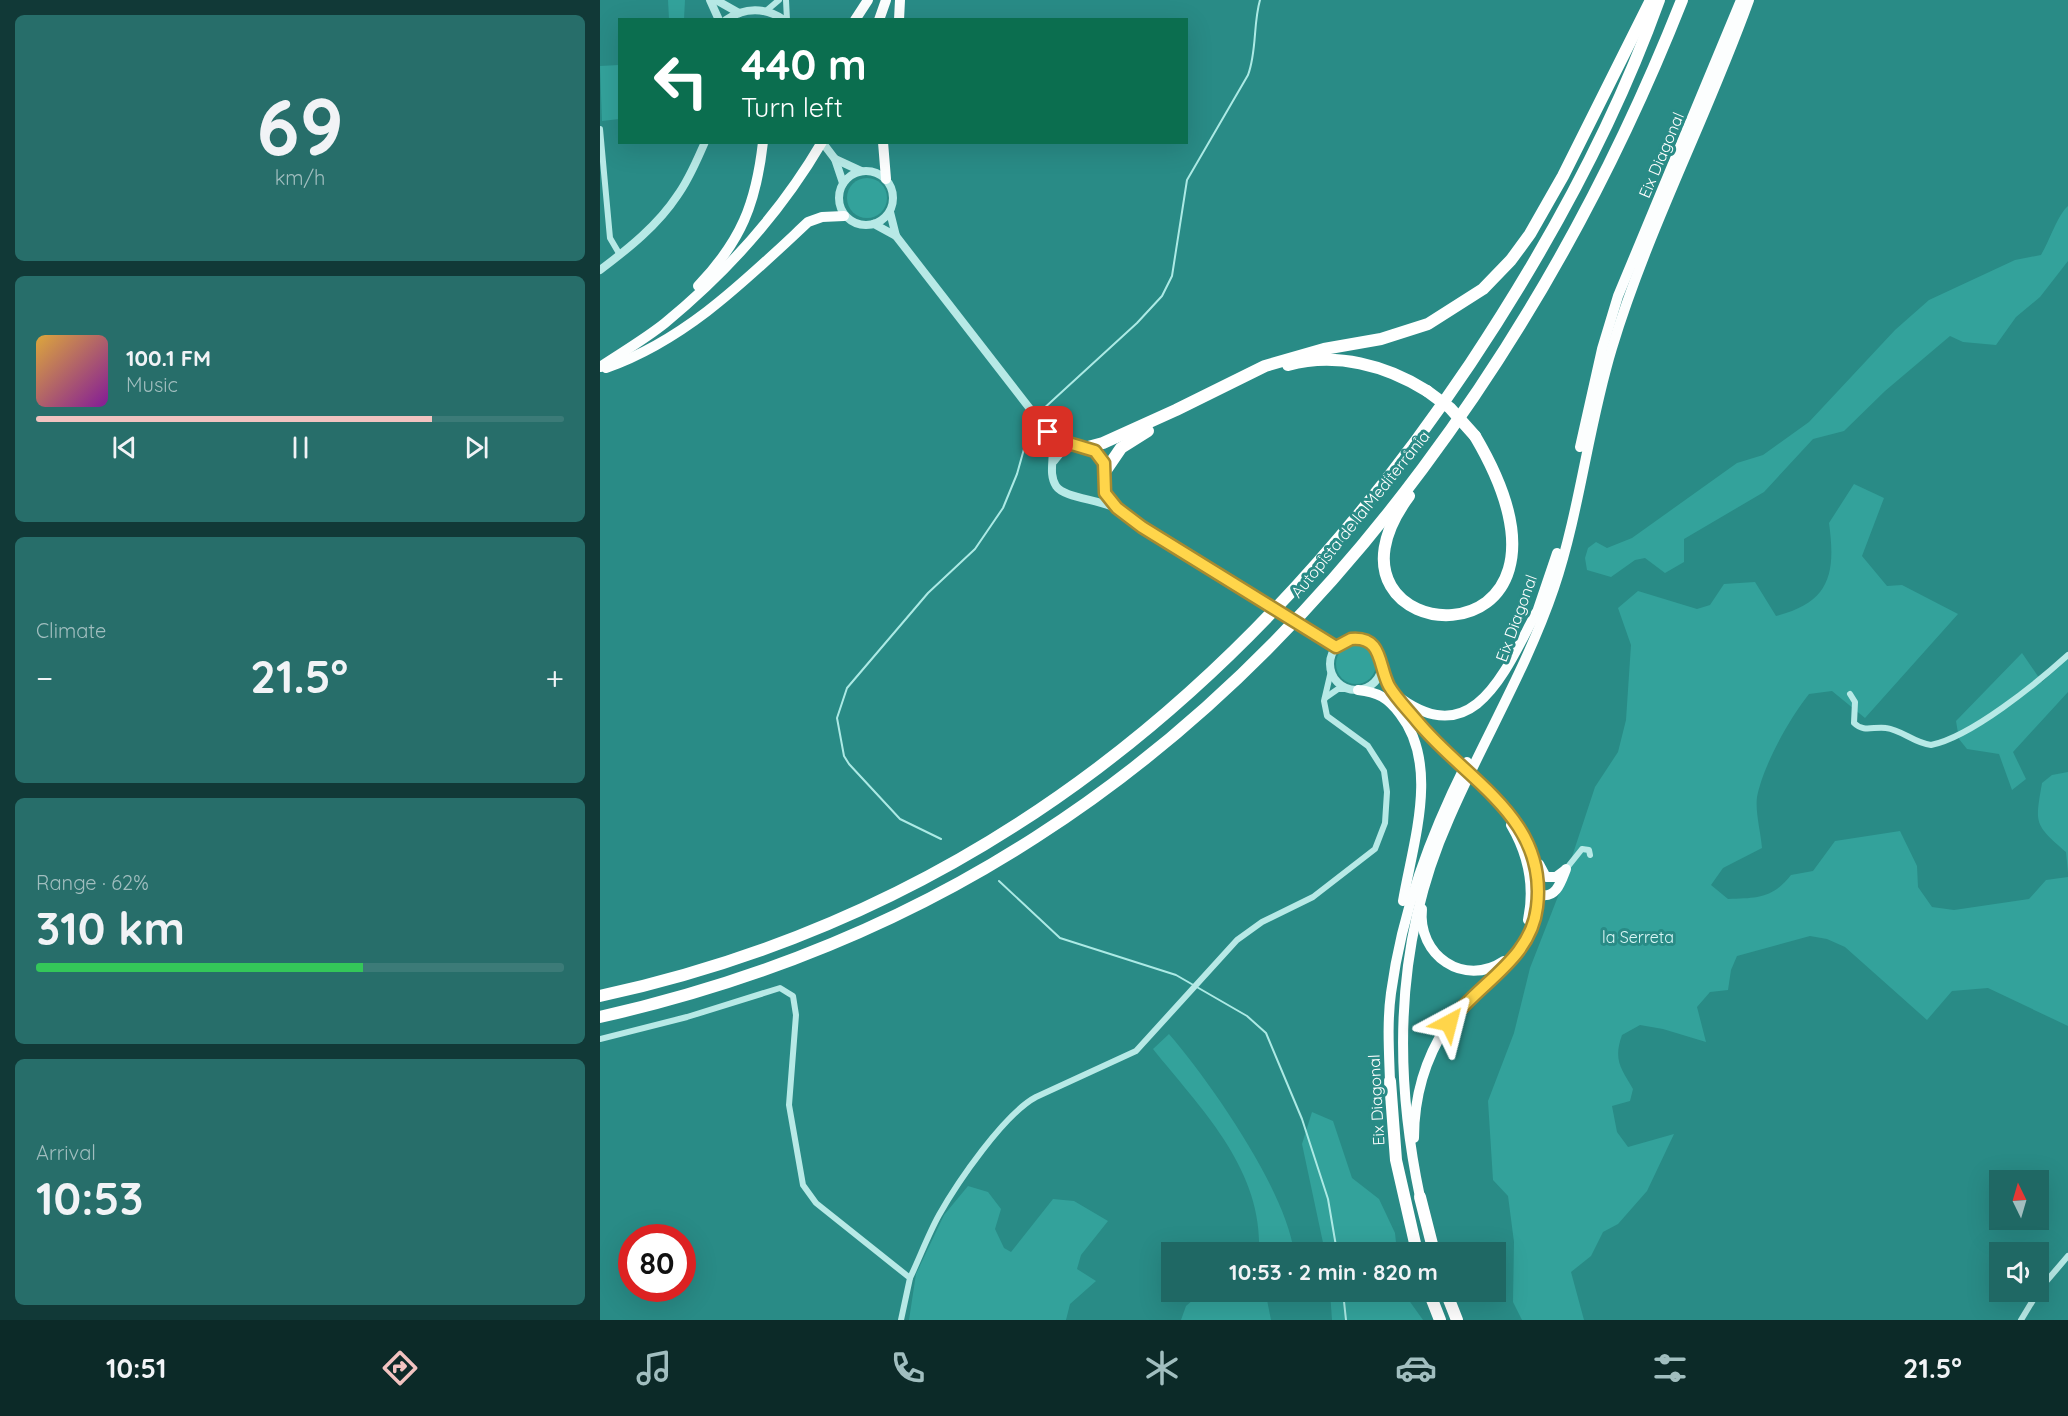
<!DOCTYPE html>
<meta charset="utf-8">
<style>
:root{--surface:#1f6864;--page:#276e6a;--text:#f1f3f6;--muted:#a1bebf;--line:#3c7b78;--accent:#f1c3c0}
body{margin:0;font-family:Quicksand,sans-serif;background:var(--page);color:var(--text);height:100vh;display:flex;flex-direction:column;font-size:22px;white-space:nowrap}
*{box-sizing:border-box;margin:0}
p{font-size:20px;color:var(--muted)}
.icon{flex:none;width:33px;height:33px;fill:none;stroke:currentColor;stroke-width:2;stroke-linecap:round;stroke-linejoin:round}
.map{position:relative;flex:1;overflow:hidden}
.details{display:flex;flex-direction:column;gap:15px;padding:15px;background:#113937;width:600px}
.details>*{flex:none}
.guide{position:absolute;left:18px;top:18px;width:570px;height:126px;border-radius:0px;box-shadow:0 6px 24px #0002;background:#0b6e4f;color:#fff;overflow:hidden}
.needle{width:39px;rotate:355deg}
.fabs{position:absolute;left:1389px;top:1170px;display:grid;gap:12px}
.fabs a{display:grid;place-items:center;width:60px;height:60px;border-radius:0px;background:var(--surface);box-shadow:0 6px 24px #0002;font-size:30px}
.speed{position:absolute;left:18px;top:1224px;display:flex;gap:12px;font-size:30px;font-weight:700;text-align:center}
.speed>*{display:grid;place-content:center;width:78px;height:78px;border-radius:50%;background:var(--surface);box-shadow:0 6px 24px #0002;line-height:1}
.speed .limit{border:9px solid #d22;background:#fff;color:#111}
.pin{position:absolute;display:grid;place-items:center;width:51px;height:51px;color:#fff;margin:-26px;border-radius:12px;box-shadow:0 3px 9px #0006}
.me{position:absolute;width:66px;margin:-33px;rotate:38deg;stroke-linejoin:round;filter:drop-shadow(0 0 4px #0008)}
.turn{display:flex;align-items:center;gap:21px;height:126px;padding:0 24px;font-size:27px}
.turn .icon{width:78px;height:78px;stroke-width:2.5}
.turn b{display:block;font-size:42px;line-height:51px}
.big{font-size:45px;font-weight:800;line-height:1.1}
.details .widget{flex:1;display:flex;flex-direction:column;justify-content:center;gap:9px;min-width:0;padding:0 21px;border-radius:9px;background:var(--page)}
.details .dial{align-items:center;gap:0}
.dial b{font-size:78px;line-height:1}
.song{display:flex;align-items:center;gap:18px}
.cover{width:72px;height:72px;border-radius:9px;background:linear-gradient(135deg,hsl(40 70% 55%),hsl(290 70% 35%))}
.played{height:6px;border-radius:3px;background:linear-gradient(90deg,var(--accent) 75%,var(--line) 75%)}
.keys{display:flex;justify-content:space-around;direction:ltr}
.heat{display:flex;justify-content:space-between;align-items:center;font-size:33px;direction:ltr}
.charge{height:9px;border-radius:4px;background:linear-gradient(90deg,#34c759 62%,var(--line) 0)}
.trip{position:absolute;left:561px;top:1242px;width:345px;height:60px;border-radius:0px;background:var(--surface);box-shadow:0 6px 24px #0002;font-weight:800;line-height:60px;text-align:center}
.tab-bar{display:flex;height:96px;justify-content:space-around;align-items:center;background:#0c2a28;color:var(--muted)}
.tab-bar .icon{width:42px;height:42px}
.tab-bar .current{color:var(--accent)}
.tab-bar b{font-size:27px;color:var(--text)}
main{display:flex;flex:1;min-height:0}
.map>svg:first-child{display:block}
.green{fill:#33a29b}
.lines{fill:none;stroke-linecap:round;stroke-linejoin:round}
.stream{stroke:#aceae5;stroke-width:2}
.minor{stroke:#b7e9e6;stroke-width:6}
.tertiary{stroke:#b7e9e6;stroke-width:8}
.trunk{stroke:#fcfefe;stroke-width:10}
.motorway{stroke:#fff;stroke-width:12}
.tertiary-bridge{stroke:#b7e9e6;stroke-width:8}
.trunk-bridge{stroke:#fcfefe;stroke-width:10}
.motorway-bridge{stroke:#fff;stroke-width:12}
.route-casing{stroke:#a68a30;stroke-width:15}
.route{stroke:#ffd54a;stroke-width:10}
.labels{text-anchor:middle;stroke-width:6;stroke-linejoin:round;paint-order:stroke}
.street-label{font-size:16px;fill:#fff;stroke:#298b86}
.park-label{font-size:16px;fill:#dbf7f6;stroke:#298b86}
</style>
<main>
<section class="details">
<div class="widget dial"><b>69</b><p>km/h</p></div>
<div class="widget">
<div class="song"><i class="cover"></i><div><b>100.1 FM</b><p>Music</p></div></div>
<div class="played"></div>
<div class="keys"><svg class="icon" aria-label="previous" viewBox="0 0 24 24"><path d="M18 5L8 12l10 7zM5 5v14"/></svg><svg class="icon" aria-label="pause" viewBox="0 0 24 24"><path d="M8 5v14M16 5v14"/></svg><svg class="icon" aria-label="next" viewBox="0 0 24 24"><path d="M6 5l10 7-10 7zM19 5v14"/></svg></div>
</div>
<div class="widget"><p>Climate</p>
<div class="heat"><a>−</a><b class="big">21.5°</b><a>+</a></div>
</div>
<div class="widget"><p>Range · 62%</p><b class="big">310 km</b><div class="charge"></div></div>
<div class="widget"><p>Arrival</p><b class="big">10:53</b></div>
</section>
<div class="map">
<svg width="1468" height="1320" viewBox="0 0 1468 1320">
<rect width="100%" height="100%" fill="#298b86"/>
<g class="green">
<path d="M68 0H85L84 19H69Z"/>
<path d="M19 65V119L2 121 0 66Z"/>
<circle cx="267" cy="198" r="20"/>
<path d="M1468 206V261L1440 297 1416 317 1396 345 1363 342 1350 336 1285 391 1244 431 1213 439 1164 492 1084 539V562L1065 573 1045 558 1035 560 1011 577 987 570 985 558 988 548 996 542 1007 548 1032 538 1137 463 1163 455 1209 422 1295 330 1329 300 1415 260 1441 255C1450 240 1457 216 1468 206Z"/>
<path d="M1254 484 1284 498 1262 556 1287 586 1302 585 1358 614 1265 718 1232 691 1209 694C1189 719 1163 766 1157 797 1155 812 1161 833 1162 848L1123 868 1111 885 1128 899C1157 898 1172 899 1191 875L1213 871 1235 841 1300 831 1317 866 1318 887 1332 907 1354 910 1429 899 1446 880 1468 877V1026L1388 988 1352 991 1327 1020 1245 947 1227 939 1210 936 1137 956 1131 970 1128 990 1110 992 1097 1007 1106 1042 1063 1029 1040 1025 1022 1035C1013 1060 1021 1068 1033 1089L1030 1101 1012 1106 1017 1132 1028 1147 1074 1134 1047 1191 1018 1224 1003 1232 991 1256 971 1272 984 1320H922L913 1302 914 1242 908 1196 893 1180 888 1101 914 1033 930 968 964 881 995 787 1018 752 1026 720 1031 645 1018 608 1038 591 1097 609 1110 605 1124 584 1155 582 1176 616C1230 602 1236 574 1229 523Z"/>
<circle cx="756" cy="664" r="20"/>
<path d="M1422 653 1442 682 1468 659V692L1413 752 1426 779 1412 790 1399 754 1367 749 1359 739 1356 721Z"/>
<path d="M1468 772V873L1466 852C1434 824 1435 824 1442 783L1452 775Z"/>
<path d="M569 1034C611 1083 685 1189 694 1252H659C663 1169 601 1109 553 1049Z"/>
<path d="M712 1112 733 1121 752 1178 779 1199 795 1233 797 1252H725L702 1144Z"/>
<path d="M368 1186 388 1192 401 1209 395 1229 404 1248 411 1252 453 1199 474 1201 508 1221 481 1255 477 1269 496 1281 470 1304 466 1320H309L316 1274 344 1215Z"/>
<path d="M602 1292H697L667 1300 671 1320H581L586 1306Z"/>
<path d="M730 1292H803L823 1320H732Z"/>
</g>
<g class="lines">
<g class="stream">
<path d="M441 411 537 323 562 296 572 276 587 180 648 75C657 51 653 24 660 0"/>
<path d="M341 839 300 819 249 764 244 756 237 718 247 688 328 593 375 549 403 508 417 474 431 424"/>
<path d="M399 881 460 938 576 975 647 1016 666 1033 702 1119 728 1199 737 1252"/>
<path d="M743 1292 746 1320"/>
</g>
<g class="minor">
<path d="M186 0 187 20"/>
<path d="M166 11 179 0"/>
<path d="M0 129 10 238 20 255"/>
<path d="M1250 694 1255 702 1254 723C1264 733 1274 726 1286 728 1302 730 1314 743 1331 745 1371 737 1437 683 1468 655"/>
<path d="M725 698 738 689H749"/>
<path d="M966 869 982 849 989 850 990 855"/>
<path d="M0 1039 87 1017 180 988 193 996 196 1015 189 1105 203 1185 216 1203 310 1278 301 1320"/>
<path d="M310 1278C320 1257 328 1235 339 1215 357 1183 404 1114 436 1097L536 1051 637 940 662 922 713 897 775 849 785 823 787 792 784 771 768 746 727 716 724 701 731 671"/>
<path d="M1438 1291 1468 1256"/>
<path d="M1421 1320 1438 1292"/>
</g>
<g class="tertiary">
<path d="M110 0 119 20"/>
<path d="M116 0 139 13"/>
<path d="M126 20C144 7 166 7 184 20"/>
<path d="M222 142 235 159 243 183"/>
<path d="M235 159 261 171"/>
<circle cx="266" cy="198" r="27"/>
<path d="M290 212 296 236 448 432C459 452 446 470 456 486 464 498 498 499 515 508 529 514 540 526 553 534 587 556 621 576 656 597"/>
<path d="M274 224 296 236"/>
<path d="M0 270C28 249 58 225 77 196 89 180 97 160 105 142"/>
<path d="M449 433C467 444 505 445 505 470 506 477 503 482 504 489L515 506"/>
<path d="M454 461 462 451 477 445"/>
<path d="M717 635 736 647"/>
<circle cx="756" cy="664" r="26"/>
</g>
<g class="trunk">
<path d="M255 20 268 0"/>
<path d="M279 20 286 0"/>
<path d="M299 20 300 0"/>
<path d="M283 142 286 179"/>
<path d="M98 286C141 241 156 204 163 142"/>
<path d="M0 367C21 353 45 339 65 323 127 272 181 212 222 142"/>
<path d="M6 368C86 340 147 279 208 222L222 217 244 216"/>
<path d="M980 447 1002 349 1018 296 1141 0"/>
<path d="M935 618 957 553"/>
<path d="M782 665 789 686 799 699"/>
<path d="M758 690C778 692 788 698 800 714 840 765 813 842 803 901"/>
<path d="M796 695C873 755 905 671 936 613"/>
<path d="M806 714 860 765"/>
<path d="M911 825C928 854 935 886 928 920"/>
<path d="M939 864 946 877H956L964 871"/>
<path d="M935 888 941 895C957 898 961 881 966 869"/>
<path d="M822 909C817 955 864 988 904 961"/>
<path d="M790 1081C789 1052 787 1022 791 993 802 911 830 836 867 762"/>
<path d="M814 1138C814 1097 825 1059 847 1025 867 996 897 980 918 954 960 901 933 824 883 788"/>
<path d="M820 1197C793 1069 795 940 849 819 882 742 927 668 954 588 980 510 988 427 1012 348 1048 229 1107 117 1149 0"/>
</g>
<g class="motorway">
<path d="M688 365C736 352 786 365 827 391"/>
<path d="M488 447 503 443 576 410 665 366 724 349 781 339 828 324 883 289 911 260 930 234 963 176 1051 0"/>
<path d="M506 470 521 448 548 431"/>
<path d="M809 496C694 651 1018 678 875 436"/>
<path d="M0 996C380 914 657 681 870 364 945 251 1013 128 1059 0"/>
<path d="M0 1017C155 982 303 923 436 837 734 646 954 324 1082 0"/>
<path d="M790 1081 796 1160 817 1252"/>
<path d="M820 1197 834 1252"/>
<path d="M829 1292 840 1320"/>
<path d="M846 1292 857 1320"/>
</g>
<path class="tertiary-bridge" d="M656 597 717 635"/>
<path class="trunk-bridge" d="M860 765 883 788"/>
<path class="motorway-bridge" d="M827 391 850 408 875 436"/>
</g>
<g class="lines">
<g class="route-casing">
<path id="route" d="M448 432 465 442 495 451 504 463 505 493 517 508 542 527 736 647 751 639C783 636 778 665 789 686 796 698 808 710 817 721 866 781 948 817 937 907 931 960 878 983 849 1023"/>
</g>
<use href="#route" class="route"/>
</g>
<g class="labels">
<g class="street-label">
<text transform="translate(1061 155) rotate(-67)" y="6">Eix Diagonal</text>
<text transform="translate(760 514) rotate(-51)" y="6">Autopista de la Mediterrània</text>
<text transform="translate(916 618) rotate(-70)" y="6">Eix Diagonal</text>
<text transform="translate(776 1100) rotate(-93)" y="6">Eix Diagonal</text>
</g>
<g class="park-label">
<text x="1038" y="943">la Serreta</text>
</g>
</g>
</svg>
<div class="fabs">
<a><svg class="needle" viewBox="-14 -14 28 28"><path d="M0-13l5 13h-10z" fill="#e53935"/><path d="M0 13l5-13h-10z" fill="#a1bebf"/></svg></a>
<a><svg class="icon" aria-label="sound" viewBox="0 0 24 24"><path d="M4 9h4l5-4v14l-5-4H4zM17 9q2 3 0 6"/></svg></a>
</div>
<div class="speed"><div class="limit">80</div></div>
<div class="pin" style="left:448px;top:432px;background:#d93025"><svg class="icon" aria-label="arrive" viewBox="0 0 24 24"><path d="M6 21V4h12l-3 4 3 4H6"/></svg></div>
<svg class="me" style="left:849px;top:1023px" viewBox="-20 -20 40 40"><path d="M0-17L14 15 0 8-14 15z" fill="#ffd54a" stroke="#fff" stroke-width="4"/></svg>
<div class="trip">10:53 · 2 min · 820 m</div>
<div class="guide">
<div class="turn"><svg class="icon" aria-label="left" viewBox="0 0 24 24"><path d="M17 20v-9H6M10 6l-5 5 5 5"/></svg><div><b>440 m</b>Turn left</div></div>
</div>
</div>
</main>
<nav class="tab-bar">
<b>10:51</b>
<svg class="icon current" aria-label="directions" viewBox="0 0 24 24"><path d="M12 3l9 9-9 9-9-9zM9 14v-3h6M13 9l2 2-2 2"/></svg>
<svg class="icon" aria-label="music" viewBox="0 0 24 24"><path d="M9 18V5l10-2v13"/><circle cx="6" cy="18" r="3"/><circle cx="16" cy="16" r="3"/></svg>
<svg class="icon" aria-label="phone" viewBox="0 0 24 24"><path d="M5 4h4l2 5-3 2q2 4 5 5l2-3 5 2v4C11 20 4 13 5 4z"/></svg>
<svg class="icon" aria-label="climate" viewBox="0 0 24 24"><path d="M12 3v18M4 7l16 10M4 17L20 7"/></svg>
<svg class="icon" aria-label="car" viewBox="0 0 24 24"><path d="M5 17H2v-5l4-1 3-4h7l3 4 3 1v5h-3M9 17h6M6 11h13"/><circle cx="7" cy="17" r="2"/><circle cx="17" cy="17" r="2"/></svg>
<svg class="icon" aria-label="filters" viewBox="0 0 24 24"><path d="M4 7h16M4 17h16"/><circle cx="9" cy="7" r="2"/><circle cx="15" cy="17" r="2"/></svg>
<b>21.5°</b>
</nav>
